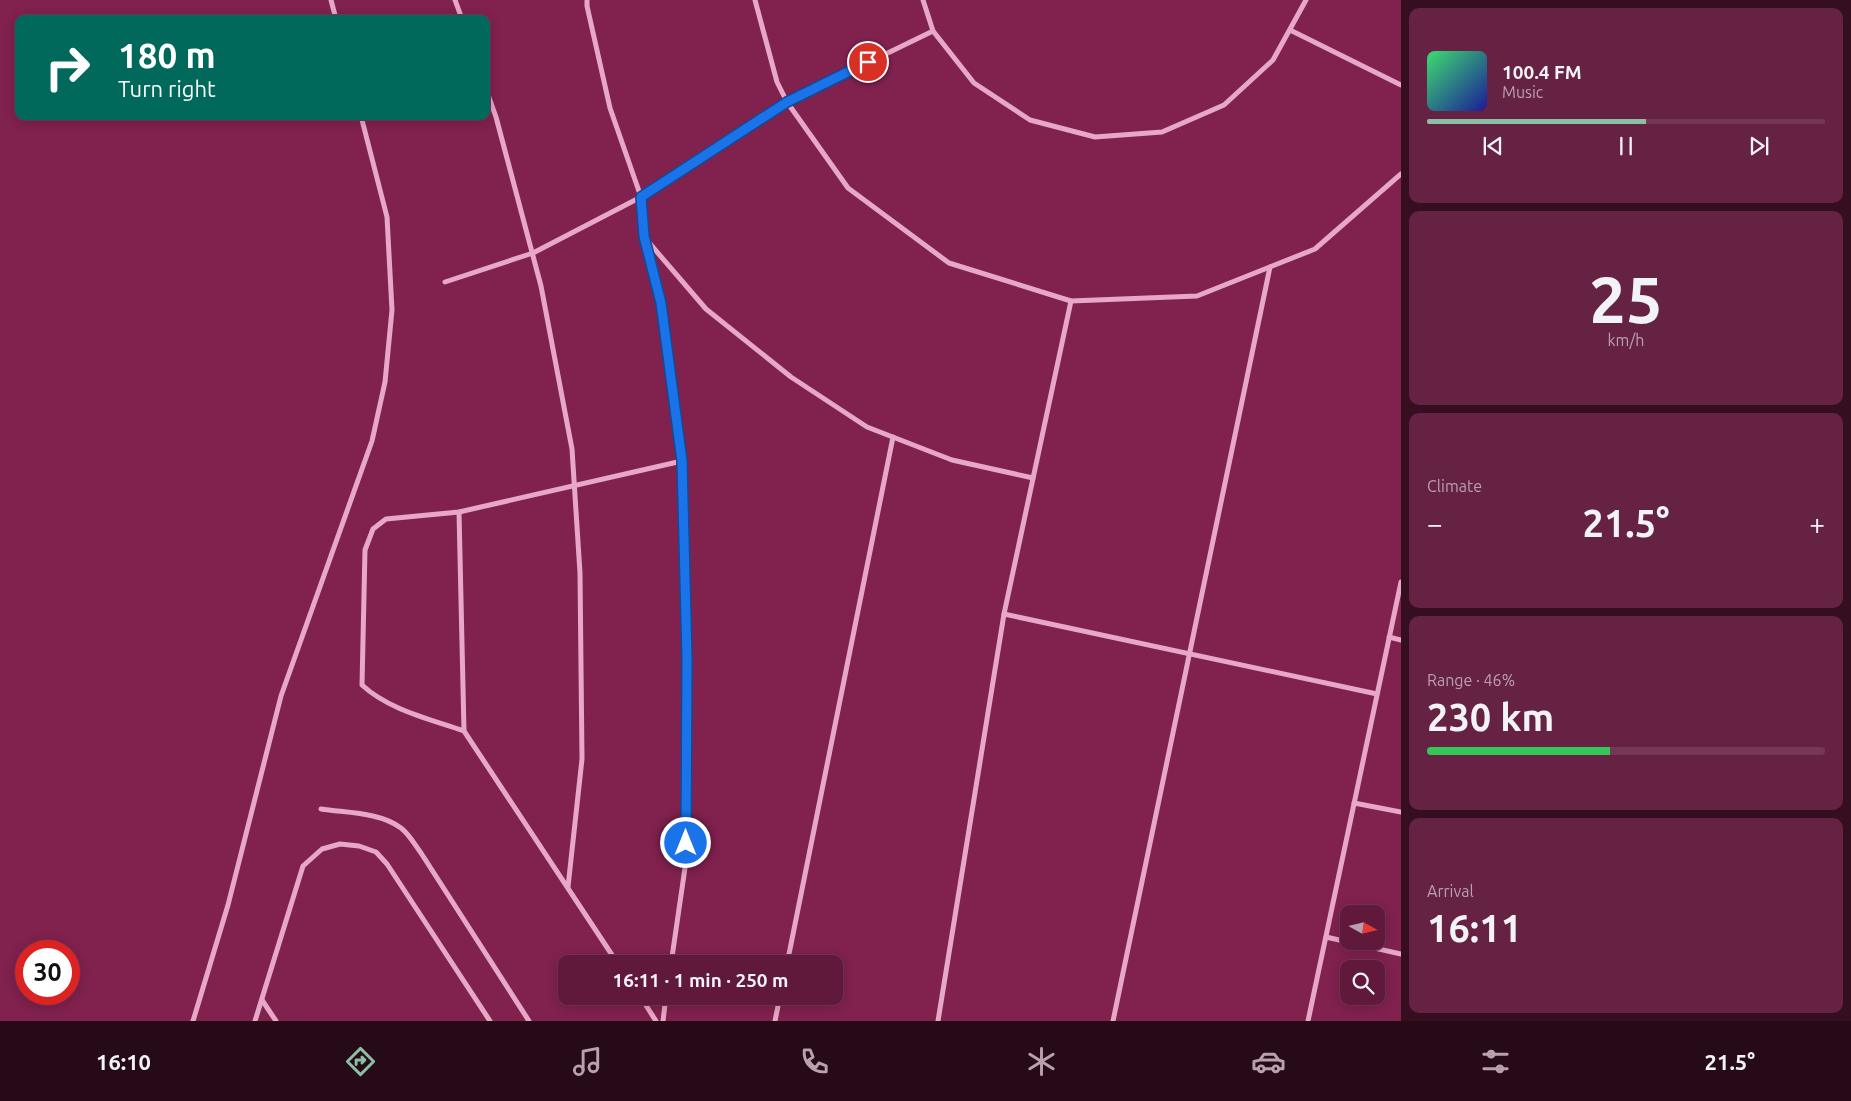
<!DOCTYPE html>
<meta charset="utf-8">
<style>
:root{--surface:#60193a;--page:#662242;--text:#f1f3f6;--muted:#baa0af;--line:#743854;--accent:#8abfa5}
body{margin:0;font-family:Ubuntu,sans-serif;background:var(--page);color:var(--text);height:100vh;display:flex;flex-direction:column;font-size:19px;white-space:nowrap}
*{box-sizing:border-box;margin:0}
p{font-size:16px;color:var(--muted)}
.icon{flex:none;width:28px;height:28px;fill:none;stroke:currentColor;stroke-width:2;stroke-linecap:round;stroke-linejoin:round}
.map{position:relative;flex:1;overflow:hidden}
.side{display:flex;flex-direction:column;gap:8px;padding:8px;background:#350e20;width:450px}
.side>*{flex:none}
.top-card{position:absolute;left:15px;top:15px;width:475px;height:105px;border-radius:10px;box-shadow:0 2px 12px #0003,0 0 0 1px var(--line);background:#00695c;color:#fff;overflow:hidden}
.needle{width:32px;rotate:98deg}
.controls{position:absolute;left:1340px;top:905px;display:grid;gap:10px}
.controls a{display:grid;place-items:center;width:45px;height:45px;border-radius:10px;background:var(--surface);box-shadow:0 2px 12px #0003,0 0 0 1px var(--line);font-size:25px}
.speed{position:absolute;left:15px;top:940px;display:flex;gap:10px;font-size:25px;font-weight:700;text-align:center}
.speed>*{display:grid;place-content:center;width:65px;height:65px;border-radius:50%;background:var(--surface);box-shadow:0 2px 12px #0003,0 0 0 1px var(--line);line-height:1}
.speed .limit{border:8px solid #d22;background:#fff;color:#111}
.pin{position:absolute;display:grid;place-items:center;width:42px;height:42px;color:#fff;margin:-21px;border:2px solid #fff;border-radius:50%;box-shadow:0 1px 5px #0007}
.me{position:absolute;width:55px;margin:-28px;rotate:0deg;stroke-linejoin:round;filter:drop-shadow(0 0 4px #0008)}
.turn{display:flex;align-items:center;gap:18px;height:105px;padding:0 20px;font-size:22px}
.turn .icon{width:65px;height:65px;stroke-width:2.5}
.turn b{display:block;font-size:35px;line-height:42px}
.big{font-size:38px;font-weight:600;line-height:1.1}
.side .card{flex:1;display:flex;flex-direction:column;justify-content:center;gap:8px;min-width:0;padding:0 18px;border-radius:10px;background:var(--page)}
.side .dial{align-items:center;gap:0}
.dial b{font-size:65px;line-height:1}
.song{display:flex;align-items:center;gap:15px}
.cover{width:60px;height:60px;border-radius:8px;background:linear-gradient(135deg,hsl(140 70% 55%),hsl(240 70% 35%))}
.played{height:5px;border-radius:2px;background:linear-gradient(90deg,var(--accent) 55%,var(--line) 55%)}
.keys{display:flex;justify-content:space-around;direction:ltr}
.heat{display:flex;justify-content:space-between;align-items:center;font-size:28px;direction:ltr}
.charge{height:8px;border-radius:4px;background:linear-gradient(90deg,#34c759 46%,var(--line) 0)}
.trip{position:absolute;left:558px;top:955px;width:285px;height:50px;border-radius:10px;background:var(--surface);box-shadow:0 2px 12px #0003,0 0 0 1px var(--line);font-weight:600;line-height:50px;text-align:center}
.dock{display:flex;height:80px;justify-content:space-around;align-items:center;background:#260a17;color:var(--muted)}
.dock .icon{width:35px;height:35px}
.dock .on{color:var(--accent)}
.dock b{font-size:22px;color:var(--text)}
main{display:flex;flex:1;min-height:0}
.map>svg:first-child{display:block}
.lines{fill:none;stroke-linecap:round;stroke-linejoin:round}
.street{stroke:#e7a7c6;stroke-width:5}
.route-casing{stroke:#114b97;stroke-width:12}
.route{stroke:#1a73e8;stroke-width:9}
</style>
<main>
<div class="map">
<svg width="1401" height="1021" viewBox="0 0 1401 1021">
<rect width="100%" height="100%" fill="#80214e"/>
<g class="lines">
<g class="street">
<path d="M331 0 336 19"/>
<path d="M455 0 462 19"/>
<path d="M587 0V6L610 108 641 197 643 236 661 303 682 461 687 658 686 861 671 964"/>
<path d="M755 0 777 82 787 102 848 188 949 263 1071 301 1197 296 1315 249 1401 174"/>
<path d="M923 0 933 31 974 83 1030 120 1095 137 1162 132 1224 105 1273 60 1306 0"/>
<path d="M1290 30 1401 85"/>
<path d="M486 89 496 117 541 286 572 449 580 573 582 759 568 887"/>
<path d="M645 238 706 309 791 377 867 427 952 460 1033 478"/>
<path d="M445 282 533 253 641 197 787 102 933 31"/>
<path d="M459 512 464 731 618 964"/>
<path d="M1004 614 1377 694"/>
<path d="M1389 637 1401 640"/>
<path d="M464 731C430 719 389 710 362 685L365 550 373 529 386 519 459 512 682 461"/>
<path d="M1354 803 1401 812"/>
<path d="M321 809C346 813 380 812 401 828 409 834 415 845 421 853L529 1021"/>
<path d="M1326 937 1401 954"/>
<path d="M787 964 893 437"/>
<path d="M640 996 656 1021"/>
<path d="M262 1000 276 1021"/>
<path d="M193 1021 228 905 281 696 372 441 385 382 392 310 387 217 361 116"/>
<path d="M255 1021 303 866 322 849 340 844 359 846 376 852 387 864 490 1021"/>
<path d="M663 1021 666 996"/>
<path d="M775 1021 780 996"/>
<path d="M938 1021 1004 614 1071 301"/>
<path d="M1113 1021 1270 267"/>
<path d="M1308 1021 1401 582"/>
</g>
</g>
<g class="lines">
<g class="route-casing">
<path id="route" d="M686 843 687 658 682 461 661 303 644 236 641 197 787 102 868 62"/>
</g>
<use href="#route" class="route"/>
</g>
</svg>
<div class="controls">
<a><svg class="needle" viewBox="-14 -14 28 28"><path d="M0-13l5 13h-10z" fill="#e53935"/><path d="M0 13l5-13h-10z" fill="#baa0af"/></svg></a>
<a><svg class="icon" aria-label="search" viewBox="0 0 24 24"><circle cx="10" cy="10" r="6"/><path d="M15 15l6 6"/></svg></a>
</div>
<div class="speed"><div class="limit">30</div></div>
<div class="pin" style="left:868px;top:62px;background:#d93025"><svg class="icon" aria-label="arrive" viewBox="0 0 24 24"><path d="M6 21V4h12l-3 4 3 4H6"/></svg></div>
<svg class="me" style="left:686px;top:843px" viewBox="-20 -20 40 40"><circle r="17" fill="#1a73e8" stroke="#fff" stroke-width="3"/><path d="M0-11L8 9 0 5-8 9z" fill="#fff"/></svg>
<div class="trip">16:11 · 1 min · 250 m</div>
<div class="top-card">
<div class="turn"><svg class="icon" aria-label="right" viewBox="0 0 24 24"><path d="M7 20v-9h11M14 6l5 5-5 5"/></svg><div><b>180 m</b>Turn right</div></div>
</div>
</div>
<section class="side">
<div class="card">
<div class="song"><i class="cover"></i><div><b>100.4 FM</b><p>Music</p></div></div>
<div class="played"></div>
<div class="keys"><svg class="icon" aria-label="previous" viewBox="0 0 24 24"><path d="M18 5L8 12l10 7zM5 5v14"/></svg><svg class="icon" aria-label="pause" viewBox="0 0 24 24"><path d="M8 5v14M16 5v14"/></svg><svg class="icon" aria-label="next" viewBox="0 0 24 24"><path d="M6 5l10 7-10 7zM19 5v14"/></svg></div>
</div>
<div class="card dial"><b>25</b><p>km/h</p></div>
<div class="card"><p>Climate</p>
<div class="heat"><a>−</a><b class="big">21.5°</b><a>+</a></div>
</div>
<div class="card"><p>Range · 46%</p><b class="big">230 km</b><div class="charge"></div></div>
<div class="card"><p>Arrival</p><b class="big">16:11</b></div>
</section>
</main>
<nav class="dock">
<b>16:10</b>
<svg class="icon on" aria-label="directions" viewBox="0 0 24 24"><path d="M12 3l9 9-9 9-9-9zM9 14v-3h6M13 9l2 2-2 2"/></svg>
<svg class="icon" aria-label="music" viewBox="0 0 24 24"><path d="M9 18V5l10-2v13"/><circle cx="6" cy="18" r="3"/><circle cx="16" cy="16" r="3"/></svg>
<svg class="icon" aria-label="phone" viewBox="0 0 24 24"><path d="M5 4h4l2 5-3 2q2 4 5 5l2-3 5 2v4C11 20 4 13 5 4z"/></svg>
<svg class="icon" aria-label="climate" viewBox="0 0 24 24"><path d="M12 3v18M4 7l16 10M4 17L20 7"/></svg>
<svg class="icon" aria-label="car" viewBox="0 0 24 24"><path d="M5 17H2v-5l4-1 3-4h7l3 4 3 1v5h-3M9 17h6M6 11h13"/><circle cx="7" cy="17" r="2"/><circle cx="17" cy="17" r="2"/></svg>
<svg class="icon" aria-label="filters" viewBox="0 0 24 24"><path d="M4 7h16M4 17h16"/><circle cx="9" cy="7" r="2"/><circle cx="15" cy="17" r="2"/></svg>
<b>21.5°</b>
</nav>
